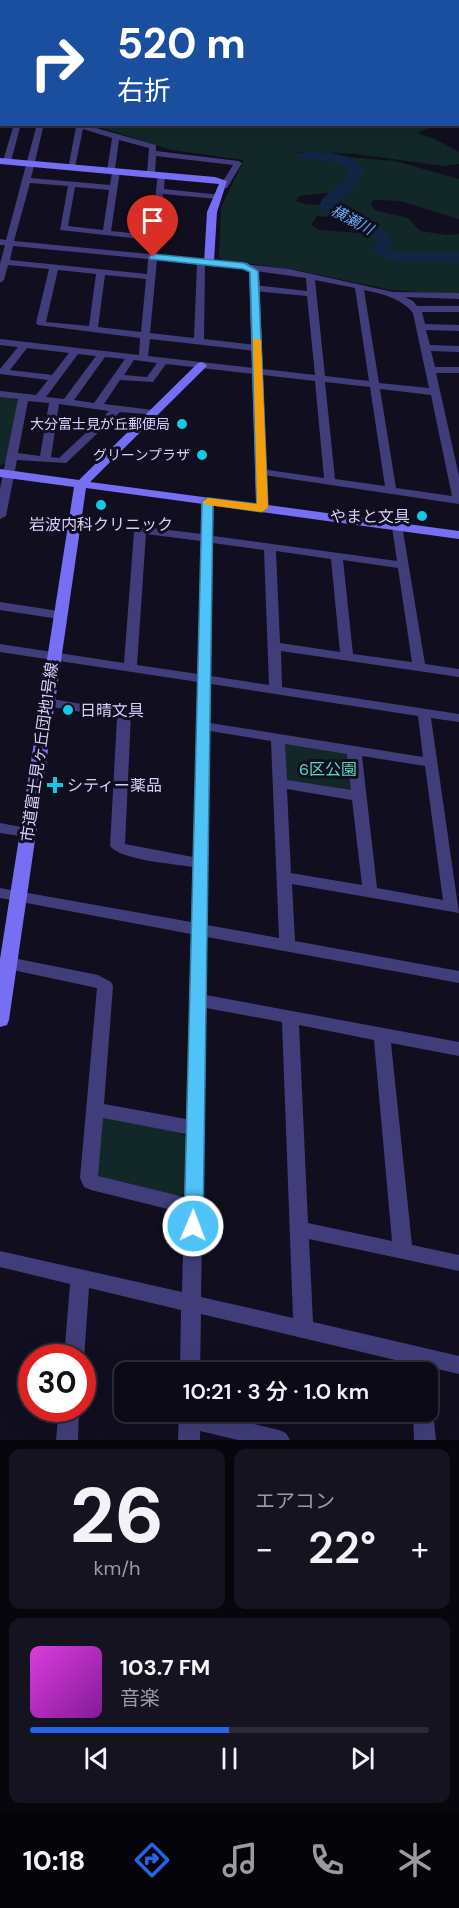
<!DOCTYPE html>
<html lang="ja">
<meta charset="utf-8">
<style>
:root{--surface:#0d0a17;--page:#161320;--text:#f1f3f6;--muted:#9a9aa1;--line:#2d2b36;--accent:#2563eb}
body{margin:0;font-family:"DM Sans","Noto Sans JP",sans-serif;background:var(--page);color:var(--text);height:100vh;display:flex;flex-direction:column;font-size:22px;white-space:nowrap}
*{box-sizing:border-box;margin:0}
p{font-size:20px;color:var(--muted)}
.icon{flex:none;width:33px;height:33px;fill:none;stroke:currentColor;stroke-width:2;stroke-linecap:round;stroke-linejoin:round}
.map{position:relative;height:1440px;overflow:hidden}
.panel{display:flex;flex-direction:column;gap:9px;padding:9px;background:#07060d;flex:1}
.panel>*{flex:none}
.banner{position:absolute;left:0px;top:0px;width:459px;height:126px;box-shadow:0 6px 24px #0002,0 0 0 2px var(--line);background:#1a4fa0;color:#fff;overflow:hidden}
.speed{position:absolute;left:18px;top:1344px;display:flex;gap:12px;font-size:30px;font-weight:700;text-align:center}
.speed>*{display:grid;place-content:center;width:78px;height:78px;border-radius:50%;background:var(--surface);box-shadow:0 6px 24px #0002,0 0 0 2px var(--line);line-height:1}
.speed .limit{border:9px solid #d22;background:#fff;color:#111}
.pin{position:absolute;display:grid;place-items:center;width:51px;height:51px;color:#fff;margin:-62px -26px;border-radius:50% 50% 50% 0;rotate:-45deg;box-shadow:0 0 6px #0007}
.pin .icon{rotate:45deg}
.me{position:absolute;width:66px;margin:-33px;rotate:1deg;stroke-linejoin:round;filter:drop-shadow(0 0 4px #0008)}
.turn{display:flex;align-items:center;gap:21px;height:126px;padding:0 18px;font-size:27px}
.turn .icon{width:78px;height:78px;stroke-width:2.5}
.turn b{display:block;font-size:42px;line-height:51px}
.big{font-size:45px;font-weight:600;line-height:1.1}
.panel .tile{flex:1;display:flex;flex-direction:column;justify-content:center;gap:9px;min-width:0;padding:0 21px;border-radius:12px;background:var(--page)}
.panel .dial{align-items:center;gap:0}
.dial b{font-size:78px;line-height:1}
.song{display:flex;align-items:center;gap:18px}
.cover{width:72px;height:72px;border-radius:9px;background:linear-gradient(135deg,hsl(300 70% 55%),hsl(290 70% 35%))}
.played{height:6px;border-radius:3px;background:linear-gradient(90deg,var(--accent) 50%,var(--line) 50%)}
.keys{display:flex;justify-content:space-around;direction:ltr}
.heat{display:flex;justify-content:space-between;align-items:center;font-size:33px;direction:ltr}
.panel .tiles{flex:1;display:grid;gap:9px;grid-template-columns:1fr 1fr}
.tile:last-child{grid-column:span 2}
.trip{position:absolute;left:114px;top:1362px;width:324px;height:60px;border-radius:12px;background:var(--surface);box-shadow:0 6px 24px #0002,0 0 0 2px var(--line);font-weight:600;line-height:60px;text-align:center}
.tab-bar{display:flex;height:96px;justify-content:space-around;align-items:center;background:#050409;color:var(--muted)}
.tab-bar .icon{width:42px;height:42px}
.tab-bar .current{color:var(--accent)}
.tab-bar b{font-size:27px;color:var(--text)}
.map>svg:first-child{display:block}
.green{fill:#122828;fill-rule:evenodd}
.lines{fill:none;stroke-linecap:round;stroke-linejoin:round}
.river{fill:#122544;fill-rule:evenodd}
.street{fill:#413d7a;fill-rule:evenodd}
.secondary{fill:#766ef3;fill-rule:evenodd}
.route{fill:#4fc3f7;stroke:#337fa1;stroke-width:1.5}
.slow{fill:#f59e0b}
.poi-dot{fill:#12c9e4;stroke:#110e1f;stroke-width:2}
.labels{text-anchor:middle;stroke-width:6;stroke-linejoin:round;paint-order:stroke}
.far-poi-label{font-size:14px;fill:#d6d0fb;stroke:#110e1f;text-anchor:end}
.far-water-label{font-size:15px;font-style:italic;fill:#66adf3;stroke:#110e1f}
.poi-label{font-size:16px;fill:#d6d0fb;stroke:#110e1f;text-anchor:start}
.street-label{font-size:16px;fill:#d6d0fb;stroke:#110e1f}
.park-label{font-size:16px;fill:#62d5bb;stroke:#110e1f}
</style>
<div class="map">
<svg width="459" height="1440" viewBox="0 0 459 1440">
<rect width="100%" height="100%" fill="#110e1f"/>
<g class="green">
<path d="M0 0H441L2 2 1 106Z"/>
<path d="M93 125H437L417 133 435 139 459 152V164L444 166 355 154 292 152 395 161 459 179V219L400 201 374 200 371 203 374 210 408 218 420 231 447 235 459 234V295L391 290 296 270 223 260 219 258 221 207 244 160 171 150ZM334 192 342 195 331 206 346 217 328 210 329 207C321 203 308 207 296 201L299 196ZM317 216 353 219 358 223H350L352 225 374 234 319 230 311 225Z"/>
<path d="M0 396 18 400 6 463 0 466Z"/>
<path d="M286 744 346 753 351 757 354 791 290 782 284 778 283 746Z"/>
<path d="M104 1118 177 1132 187 1137 185 1193 177 1197 98 1179 97 1122Z"/>
</g>
<g class="lines">
<path class="river" d="M306 151C324 153 353 152 364 169L359 182 334 205 352 218 384 230 393 242 388 250 401 253H459V263L401 262 377 256 372 248 378 241C362 225 335 227 319 206L323 198 347 178 350 169 333 162 301 158 299 155Z"/>
<g class="street">
<rect x="0" y="115" width="2" height="4"/>
<path d="M14 124H21L11 161 7 163 3 161Z"/>
<path d="M37 124H44L31 178 110 185 112 173 107 171 112 138 83 129 75 167 68 169 76 127 69 124H82L156 145V151L238 161 242 163 227 188H224L220 186 233 165 156 156 155 174 151 176 147 174 149 148 119 140 115 169 120 171 111 231 151 235 158 173 165 175 164 189 221 195 222 197 218 199 163 194 157 255 209 260 213 263 205 265 204 339 257 345 262 348 257 351 150 339 148 356 315 375 307 296 254 291 250 288 254 285 307 291 306 278 249 270V266L252 265 289 269 393 292 459 293V299L405 297 413 301 417 306H459V312H422L425 324 459 325V331L426 330 430 345 459 346V352L431 351 435 367H459V373H436L459 476V504L257 474V470L261 469 324 478 315 381 166 364 153 382 120 380 104 404 153 410 157 411V415L120 412 66 463 17 460 6 516 0 519V489L18 399 0 397V391L36 395 48 380 0 374V369L18 347 0 345V339L139 355 140 338 38 325 36 323 49 269 8 265 4 280 0 283V264L5 245H0V239L6 240ZM30 183 68 186 60 230 150 240 149 254 14 241ZM75 187 109 190 103 230 68 226ZM13 246 148 259 147 274 10 260ZM157 260 197 264 194 338 150 333ZM58 270 96 274 89 326 46 322ZM105 275 146 279 141 332 98 327ZM315 280 355 288 369 381 325 376ZM364 290C383 294 401 298 413 313L429 388 379 383ZM27 348 69 353 52 375 10 370ZM78 354 96 356 64 399 46 397ZM105 357 125 359 94 403 74 400ZM134 360 157 363 147 377 124 375ZM325 382 370 387 385 486 335 479ZM380 389 431 395 452 496 396 488ZM28 401 49 403 40 456 18 453ZM59 404 109 411 59 458 51 457Z"/>
<path d="M208 498 214 501 213 536 397 561 392 527 394 525H402L425 664 459 669V677L281 651 282 687 459 714V722L431 718 459 913 292 884 295 941 459 971V983L207 937 206 995 459 1042V1056L391 1043 412 1245 459 1255V1271L309 1239 313 1322 459 1356V1374L429 1367 428 1376V1372H409L408 1363 201 1314 200 1372H180L181 1310 89 1288 84 1358 82 1362V1358H64L70 1284 0 1267V1251L182 1292 184 1213 91 1190 84 1187 80 1178 97 988 8 969 2 967 0 963 2 959 8 957 98 975 111 982 113 986 104 1104 186 1119 191 934 0 898V888L191 922 193 867C175 864 120 860 110 846L117 718 46 706 39 702 46 698 129 712 131 715 125 844 193 857 198 682 0 652V644L124 663 134 532 144 527 202 534V501ZM146 534 201 541 198 674 137 665ZM213 543 264 550 269 685 211 676ZM276 551 331 559 340 652 280 643ZM343 560 398 568 412 662 353 654ZM211 684 418 716 423 757 210 723ZM210 731 271 741 279 938 207 925ZM285 744 347 754 351 790 287 780ZM362 756 425 766 443 900 377 888ZM287 789 352 800 362 885 291 873ZM206 1008 282 1022 293 1318 201 1297ZM299 1025 374 1040 392 1241 308 1223ZM103 1118 186 1134 184 1197 98 1176Z"/>
<path d="M0 602 59 611 65 615 59 619 0 610Z"/>
<path d="M0 823 32 829 34 832 32 835 27 837 0 833Z"/>
<path d="M428 1404 433 1412 436 1440H414L413 1412H428Z"/>
<path d="M59 1408H79L78 1440H56Z"/>
<path d="M179 1412H203L279 1430 286 1433 290 1440H238L200 1431V1440H178Z"/>
</g>
<path class="secondary" d="M0 158 215 177 227 181 217 212 214 261 247 263 259 271 268 505 459 531V539L86 488 9 1020 7 1025 0 1027V959L74 487 0 477V469L79 480 198 363 202 362 207 365 206 367 90 482 256 504 249 272 244 269 209 266 204 263 207 212 219 184 0 164Z"/>
</g>
<path class="route" d="M153 254 244 263 258 271 268 508 262 512 213 505 203 1226 200 1232 193 1234 186 1232 184 1226 202 501 208 498 257 504 250 272 243 269 150 259 149 257Z"/>
<path class="slow" d="M253 338 261 340 268 508 262 512 208 505 202 502 208 498 257 504Z"/>
<g class="poi-dot">
<circle cx="182" cy="424" r="6"/>
<circle cx="202" cy="455" r="6"/>
<circle cx="101" cy="505" r="6"/>
<circle cx="422" cy="516" r="6"/>
<circle cx="68" cy="710" r="6"/>
<path d="M52 776h6v6h6v6h-6v6h-6v-6h-6v-6h6z"/>
</g>
<g class="labels">
<g class="far-poi-label">
<text x="170" y="429">大分富士見が丘郵便局</text>
<text x="190" y="460">グリーンプラザ</text>
</g>
<g class="far-water-label">
<text transform="translate(352 220) rotate(28)" y="5">横瀬川</text>
</g>
<g class="poi-label">
<text x="410" y="522" text-anchor="end">やまと文具</text>
<text x="101" y="530" text-anchor="middle">岩波内科クリニック</text>
<text x="80" y="716">日晴文具</text>
<text x="67" y="791">シティー薬品</text>
</g>
<g class="street-label">
<text transform="translate(39 752) rotate(-82)" y="6">市道富士見ヶ丘団地1号線</text>
</g>
<g class="park-label">
<text x="328" y="775">6区公園</text>
</g>
</g>
</svg>
<div class="speed"><div class="limit">30</div></div>
<div class="pin" style="left:153px;top:257px;background:#d93025"><svg class="icon" aria-label="arrive" viewBox="0 0 24 24"><path d="M6 21V4h12l-3 4 3 4H6"/></svg></div>
<svg class="me" style="left:193px;top:1226px" viewBox="-20 -20 40 40"><circle r="17" fill="#4fc3f7" stroke="#fff" stroke-width="3"/><path d="M0-11L8 9 0 5-8 9z" fill="#fff"/></svg>
<div class="trip">10:21 · 3 分 · 1.0 km</div>
<div class="banner">
<div class="turn"><svg class="icon" aria-label="right" viewBox="0 0 24 24"><path d="M7 20v-9h11M14 6l5 5-5 5"/></svg><div><b>520 m</b>右折</div></div>
</div>
</div>
<section class="panel">
<div class="tiles">
<div class="tile dial"><b>26</b><p>km/h</p></div>
<div class="tile"><p>エアコン</p>
<div class="heat"><a>−</a><b class="big">22°</b><a>+</a></div>
</div>
<div class="tile">
<div class="song"><i class="cover"></i><div><b>103.7 FM</b><p>音楽</p></div></div>
<div class="played"></div>
<div class="keys"><svg class="icon" aria-label="previous" viewBox="0 0 24 24"><path d="M18 5L8 12l10 7zM5 5v14"/></svg><svg class="icon" aria-label="pause" viewBox="0 0 24 24"><path d="M8 5v14M16 5v14"/></svg><svg class="icon" aria-label="next" viewBox="0 0 24 24"><path d="M6 5l10 7-10 7zM19 5v14"/></svg></div>
</div>
</div>
</section>
<nav class="tab-bar">
<b>10:18</b>
<svg class="icon current" aria-label="directions" viewBox="0 0 24 24"><path d="M12 3l9 9-9 9-9-9zM9 14v-3h6M13 9l2 2-2 2"/></svg>
<svg class="icon" aria-label="music" viewBox="0 0 24 24"><path d="M9 18V5l10-2v13"/><circle cx="6" cy="18" r="3"/><circle cx="16" cy="16" r="3"/></svg>
<svg class="icon" aria-label="phone" viewBox="0 0 24 24"><path d="M5 4h4l2 5-3 2q2 4 5 5l2-3 5 2v4C11 20 4 13 5 4z"/></svg>
<svg class="icon" aria-label="climate" viewBox="0 0 24 24"><path d="M12 3v18M4 7l16 10M4 17L20 7"/></svg>
</nav>
